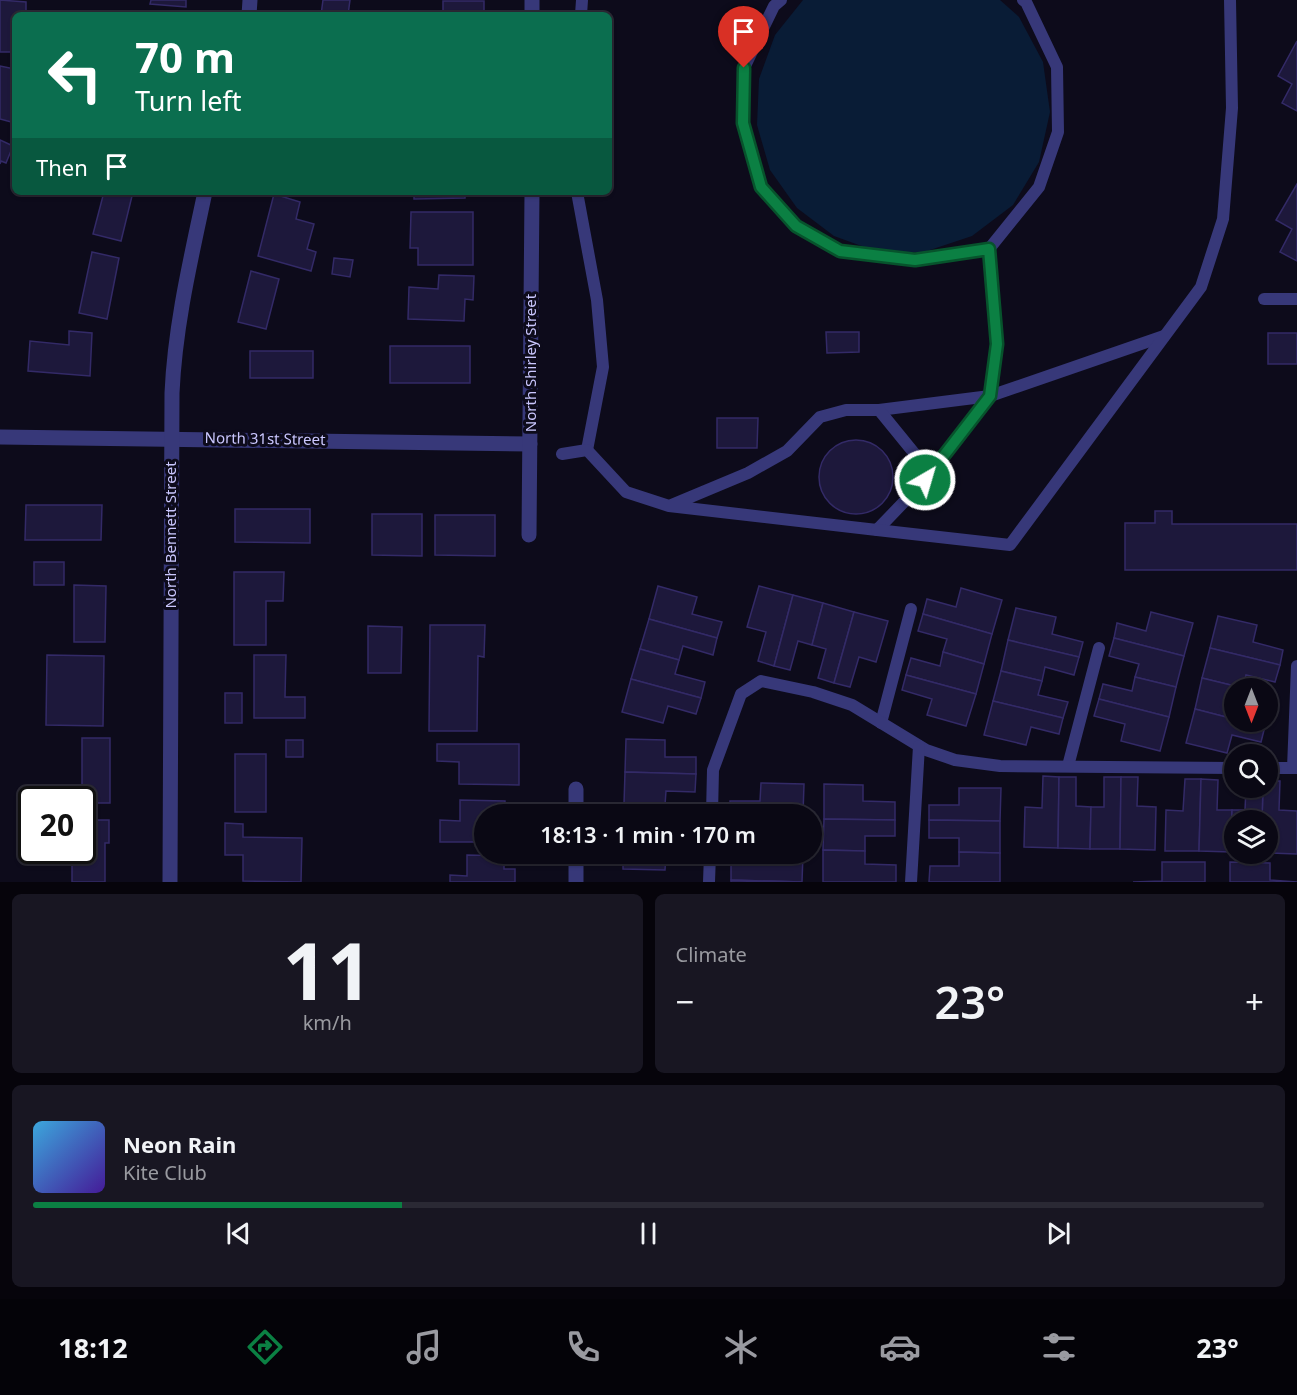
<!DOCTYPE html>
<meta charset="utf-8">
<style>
:root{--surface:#0a0814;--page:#181622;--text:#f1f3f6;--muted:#999aa0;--line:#2a2934;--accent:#0b8043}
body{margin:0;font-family:"Noto Sans",sans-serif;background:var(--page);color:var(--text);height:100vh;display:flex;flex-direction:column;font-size:22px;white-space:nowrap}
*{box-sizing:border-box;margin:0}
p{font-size:20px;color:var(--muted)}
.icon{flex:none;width:33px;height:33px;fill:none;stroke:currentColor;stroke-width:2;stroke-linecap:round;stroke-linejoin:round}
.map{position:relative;height:882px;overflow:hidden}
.side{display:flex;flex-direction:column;gap:12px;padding:12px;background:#06040b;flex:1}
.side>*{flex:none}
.hud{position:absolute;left:12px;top:12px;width:600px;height:183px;border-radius:9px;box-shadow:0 2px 4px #0004,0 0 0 2px var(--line);background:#0b6e4f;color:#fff;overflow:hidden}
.needle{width:39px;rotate:180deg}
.buttons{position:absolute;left:1224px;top:678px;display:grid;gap:12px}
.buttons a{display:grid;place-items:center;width:54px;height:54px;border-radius:50%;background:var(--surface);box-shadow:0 2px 4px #0004,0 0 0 2px var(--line);font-size:30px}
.speed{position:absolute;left:18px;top:786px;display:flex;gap:12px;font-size:30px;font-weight:700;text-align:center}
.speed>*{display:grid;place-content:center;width:78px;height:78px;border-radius:50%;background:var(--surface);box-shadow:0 2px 4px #0004,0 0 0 2px var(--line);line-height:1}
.speed .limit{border:3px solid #111;border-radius:9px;background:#fff;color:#111}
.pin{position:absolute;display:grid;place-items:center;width:51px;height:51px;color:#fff;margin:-62px -26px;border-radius:50% 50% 50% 0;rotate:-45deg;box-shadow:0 0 6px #0007}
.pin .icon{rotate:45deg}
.me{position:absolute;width:66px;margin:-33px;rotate:38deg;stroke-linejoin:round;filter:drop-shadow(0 0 4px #0008)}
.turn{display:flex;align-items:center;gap:21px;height:126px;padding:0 24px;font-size:27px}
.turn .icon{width:78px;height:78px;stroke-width:2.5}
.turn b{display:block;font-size:42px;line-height:51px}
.then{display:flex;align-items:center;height:57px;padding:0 24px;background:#0003;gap:12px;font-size:22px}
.big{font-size:45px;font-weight:600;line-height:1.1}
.side .tile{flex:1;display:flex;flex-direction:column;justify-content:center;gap:9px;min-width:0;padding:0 21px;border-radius:9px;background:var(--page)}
.side .dial{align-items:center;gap:0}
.dial b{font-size:78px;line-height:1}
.song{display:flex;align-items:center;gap:18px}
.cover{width:72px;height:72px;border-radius:9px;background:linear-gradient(135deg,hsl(200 70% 55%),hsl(260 70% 35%))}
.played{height:6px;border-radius:3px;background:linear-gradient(90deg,var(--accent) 30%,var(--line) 30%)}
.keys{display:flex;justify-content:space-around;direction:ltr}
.heat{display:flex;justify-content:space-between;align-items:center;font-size:33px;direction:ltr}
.side .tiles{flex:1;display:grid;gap:12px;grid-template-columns:1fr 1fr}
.tile:last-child{grid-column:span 2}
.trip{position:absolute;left:474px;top:804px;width:348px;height:60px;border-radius:30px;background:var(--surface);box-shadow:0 2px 4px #0004,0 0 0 2px var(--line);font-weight:600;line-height:60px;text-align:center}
.tabs{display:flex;height:96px;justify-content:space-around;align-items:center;background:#040308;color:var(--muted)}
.tabs .icon{width:42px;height:42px}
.tabs .active{color:var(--accent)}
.tabs b{font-size:27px;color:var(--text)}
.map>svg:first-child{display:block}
.water{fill:#091c36}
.building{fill:#1d183b;stroke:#332a67;stroke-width:1.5}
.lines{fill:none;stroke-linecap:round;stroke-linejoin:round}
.lane{stroke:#373879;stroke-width:12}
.street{stroke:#373879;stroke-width:15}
.route-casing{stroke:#07532c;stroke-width:15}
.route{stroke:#0b8043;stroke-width:10}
.labels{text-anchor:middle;stroke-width:6;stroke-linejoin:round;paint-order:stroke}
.street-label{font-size:15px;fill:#cac7fe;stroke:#0d0b1b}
</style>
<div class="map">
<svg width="1297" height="882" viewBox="0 0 1297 882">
<rect width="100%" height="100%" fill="#0d0b1b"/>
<path class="water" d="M803 0H1000L1019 17 1043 62 1050 112 1039 162 1013 205 972 236 924 252H878L834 236 797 208 770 170 757 125 759 79 775 35Z"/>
<g class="building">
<path d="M0 0 26 2V15H15V52H0Z"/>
<path d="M151 0H186V7L150 4Z"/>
<path d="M323 0H350L348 15H321Z"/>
<rect x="443" y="1" width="41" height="14"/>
<path d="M1297 41V111L1282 103 1292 84 1278 76Z"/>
<path d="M0 66 15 69V123L0 119Z"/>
<path d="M0 140 13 146 6 163 1 161 0 164Z"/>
<path d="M1297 184V261L1280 252 1292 229 1276 220Z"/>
<path d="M104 192H133L121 241 93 234Z"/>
<path d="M414 192H465V198L414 199Z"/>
<path d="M274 194 300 202 296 219 314 224 307 249 316 252 311 271 258 256Z"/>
<path d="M411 212H473V265H418V248H410Z"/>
<path d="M92 252 119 258 107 319 79 313Z"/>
<path d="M334 258 353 260 350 277 332 274Z"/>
<path d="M251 271 279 279 266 329 238 322Z"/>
<path d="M439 275 474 276 473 300 465 299 464 321 408 319 409 287 438 289Z"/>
<path d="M69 331 92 333 90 376 28 371 30 341 69 345Z"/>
<path d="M826 332H859V352L827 353Z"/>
<rect x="1268" y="333" width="29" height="31"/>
<rect x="390" y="346" width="80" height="37"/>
<rect x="250" y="351" width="63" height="27"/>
<path d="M717 418H758L757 448H717Z"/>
<circle cx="856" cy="477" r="37"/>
<path d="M26 505H102L101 540H25Z"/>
<path d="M235 509H310V543L235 542Z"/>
<path d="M1155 511H1172V524H1297V570H1125V523H1155Z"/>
<path d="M372 514H422V556L372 555Z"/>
<path d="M435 515H495V556L435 555Z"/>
<rect x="34" y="562" width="30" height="23"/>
<path d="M234 572H284L283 601H266V645H234Z"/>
<path d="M74 585 106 586 105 642H74Z"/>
<path d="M658 586 697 597 692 614 722 622 717 638 649 619Z"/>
<path d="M759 586 793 595 774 666 758 661 766 632 747 627Z"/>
<path d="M961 588 1002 600 992 634 923 614 927 599 956 607Z"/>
<path d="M793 595 823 603 812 645 798 641 790 670 774 666Z"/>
<path d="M823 603 854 612 834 683 818 678 826 649 812 645Z"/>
<path d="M1016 608 1056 617 1052 634 1083 642 1079 657 1008 640Z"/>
<path d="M854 612 888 621 876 662 859 657 850 687 834 683Z"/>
<path d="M1151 612 1193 623 1184 656 1114 638 1117 623 1146 631Z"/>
<path d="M923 614 992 634 984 664 943 652 947 639 918 631Z"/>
<path d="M1218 616 1257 625 1253 642 1283 650 1280 665 1210 648Z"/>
<path d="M649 619 717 638 713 655 683 646 679 660 640 649Z"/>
<path d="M430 625H485L484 657 478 656 477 731H429Z"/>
<path d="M368 626 402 627 401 673H368Z"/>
<path d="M1114 638 1184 656 1176 687 1135 677 1139 664 1109 656Z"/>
<path d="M1008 640 1079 657 1074 675 1045 667 1042 681 1001 671Z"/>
<path d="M1210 648 1280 665 1275 682 1246 675 1243 688 1202 678Z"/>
<path d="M640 649 679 660 675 674 705 682 701 698 631 679Z"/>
<path d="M943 652 984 664 976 694 906 675 911 658 940 666Z"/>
<path d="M47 655 104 656 103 726 46 725Z"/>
<path d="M254 655H286L285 697H305V718H254Z"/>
<path d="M1001 671 1042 681 1038 695 1068 702 1063 718 993 701Z"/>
<path d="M906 675 976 694 966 726 927 715 932 699 902 690Z"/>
<path d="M1135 677 1176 687 1169 717 1099 699 1103 684 1132 691Z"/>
<path d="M1202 678 1243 688H1234V719L1195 709Z"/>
<path d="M631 679 701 698 696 714 668 706 663 723 622 712Z"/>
<rect x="225" y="693" width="17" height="30"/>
<path d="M1099 699 1169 717 1160 751 1121 741 1125 724 1094 716Z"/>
<path d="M993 701 1063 718 1059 734 1031 727 1026 745 984 735Z"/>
<path d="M1195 709 1234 719V722H1246L1265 726 1261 742 1232 735 1227 753 1186 743Z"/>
<rect x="82" y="738" width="28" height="65"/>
<path d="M626 739 665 740V757H696V774L625 772Z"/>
<rect x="286" y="740" width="17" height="17"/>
<path d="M437 744H519V785L459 784V762L437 761Z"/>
<rect x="235" y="754" width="31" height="58"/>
<path d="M625 772 696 774 695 792 666 791 665 805 624 804Z"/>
<path d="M1043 776 1059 777 1058 848 1024 847 1025 807 1042 808Z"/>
<path d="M1059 777H1076V806L1091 807 1090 849 1058 848Z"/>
<path d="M1104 777H1121L1120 849H1090L1091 807H1104Z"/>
<path d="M1121 777H1138L1137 806 1156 807 1155 850 1120 849Z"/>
<path d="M1185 779H1201L1199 851H1165L1166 810 1183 811Z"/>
<path d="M1201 779 1218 780 1217 810H1232L1231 852 1199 851Z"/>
<path d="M1268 781H1280L1279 810 1297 811V854L1268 853V820H1262L1263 788H1268Z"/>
<path d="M761 783 804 784 803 814H730V801H760Z"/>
<path d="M824 784 863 785V801L895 802V820L824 819Z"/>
<path d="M959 788H1001L1000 821 929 820V805H959Z"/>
<path d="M1246 788H1263L1262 820H1234V852H1231L1232 810H1245Z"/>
<path d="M460 800 505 801V812L519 813V814H484V842H440V820L460 821Z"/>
<path d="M624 804 665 805V814H624Z"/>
<path d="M824 819 895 820V836H865V851L823 850Z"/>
<path d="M82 820H109V843H105V882H72V850H82Z"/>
<path d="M929 820 1000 821V853L959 852V838H929Z"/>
<path d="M225 823 243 824V837L302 838 301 882 243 881V855H225Z"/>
<path d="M823 850 865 851V864L896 865V882H823Z"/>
<path d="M959 852 1000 853V882H929L930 866H959Z"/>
<path d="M623 854H666L665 870 623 869Z"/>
<path d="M761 854H803L802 882 731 880V863H761Z"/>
<path d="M467 855 504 856V869H515V882H450V875L467 876Z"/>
<path d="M1162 862H1205V882H1133L1162 881Z"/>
<path d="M1230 862 1270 863V880L1297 882H1230Z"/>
<path d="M731 880 802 882H731Z"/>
</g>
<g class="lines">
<g class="lane">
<path d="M781 0 774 6 744 68 743 123 761 187 796 226 840 251 915 260 989 249 1039 187 1058 132 1057 67 1026 2 1023 0"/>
<path d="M581 15 582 0"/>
<path d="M577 192 597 300 603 367 587 450"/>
<path d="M989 249 997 344 990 396 1164 336"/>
<path d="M1264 299H1297"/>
<path d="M879 410 990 396 925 480"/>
<path d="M562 454 587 450 626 492 669 506 748 473 787 451 820 417 846 410H879L923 464 925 480 877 530 669 506"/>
<path d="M877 530 1010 545 1201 287 1223 219 1232 108 1230 0"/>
<path d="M881 723 911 609"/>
<path d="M1068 766 1099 648"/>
<path d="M1268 768H1297"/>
<path d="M1293 768 1297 666"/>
<path d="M712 814 713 770 741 694 761 681 813 692 852 705 926 750 955 760 1000 766 1234 768"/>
<path d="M709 882 710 854"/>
<path d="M911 882 919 746"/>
</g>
<g class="street">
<path d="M249 15 250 0"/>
<path d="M532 15V0"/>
<path d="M0 437 530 444"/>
<path d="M529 535 532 192"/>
<path d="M576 814V789"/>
<path d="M170 882 172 393C175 325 191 258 205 192"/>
<path d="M576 882V854"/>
</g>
</g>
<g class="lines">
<g class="route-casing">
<path id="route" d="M744 68 743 123 761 187 796 226 840 251 915 260 989 249 997 344 990 396 925 480"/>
</g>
<use href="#route" class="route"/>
</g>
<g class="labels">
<g class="street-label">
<text transform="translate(531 363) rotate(-90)" y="5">North Shirley Street</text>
<text transform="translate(265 439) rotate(1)" y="5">North 31st Street</text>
<text transform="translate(171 535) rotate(-90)" y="5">North Bennett Street</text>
</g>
</g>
</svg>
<div class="buttons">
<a><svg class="needle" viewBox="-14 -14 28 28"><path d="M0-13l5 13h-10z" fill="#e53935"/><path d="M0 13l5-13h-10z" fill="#999aa0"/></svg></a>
<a><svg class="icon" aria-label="search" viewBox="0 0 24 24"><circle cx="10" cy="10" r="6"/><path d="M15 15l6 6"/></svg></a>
<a><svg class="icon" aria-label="layers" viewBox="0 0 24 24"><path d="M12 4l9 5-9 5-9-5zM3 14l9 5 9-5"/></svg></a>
</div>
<div class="speed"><div class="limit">20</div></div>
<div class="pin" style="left:744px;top:68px;background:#d93025"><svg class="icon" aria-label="arrive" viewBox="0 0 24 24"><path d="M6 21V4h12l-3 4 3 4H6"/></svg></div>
<svg class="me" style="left:925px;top:480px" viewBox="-20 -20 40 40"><circle r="17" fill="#0b8043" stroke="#fff" stroke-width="3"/><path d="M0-11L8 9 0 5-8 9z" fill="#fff"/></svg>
<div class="trip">18:13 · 1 min · 170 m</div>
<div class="hud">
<div class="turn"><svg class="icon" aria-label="left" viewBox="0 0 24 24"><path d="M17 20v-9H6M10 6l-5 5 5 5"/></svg><div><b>70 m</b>Turn left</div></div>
<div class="then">Then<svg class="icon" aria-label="arrive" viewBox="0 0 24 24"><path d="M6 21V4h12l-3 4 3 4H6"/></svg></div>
</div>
</div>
<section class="side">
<div class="tiles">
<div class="tile dial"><b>11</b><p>km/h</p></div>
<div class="tile"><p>Climate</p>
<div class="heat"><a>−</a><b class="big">23°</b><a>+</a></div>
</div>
<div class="tile">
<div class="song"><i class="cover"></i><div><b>Neon Rain</b><p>Kite Club</p></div></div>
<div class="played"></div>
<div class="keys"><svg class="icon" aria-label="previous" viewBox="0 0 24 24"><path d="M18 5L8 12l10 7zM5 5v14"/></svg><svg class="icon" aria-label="pause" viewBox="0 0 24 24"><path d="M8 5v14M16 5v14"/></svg><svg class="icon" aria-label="next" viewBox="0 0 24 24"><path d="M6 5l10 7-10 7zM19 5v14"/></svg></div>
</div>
</div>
</section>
<nav class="tabs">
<b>18:12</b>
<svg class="icon active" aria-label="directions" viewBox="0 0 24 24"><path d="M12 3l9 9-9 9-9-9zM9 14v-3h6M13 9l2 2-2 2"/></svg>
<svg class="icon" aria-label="music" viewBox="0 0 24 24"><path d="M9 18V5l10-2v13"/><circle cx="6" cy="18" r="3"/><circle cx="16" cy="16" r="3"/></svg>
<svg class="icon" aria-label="phone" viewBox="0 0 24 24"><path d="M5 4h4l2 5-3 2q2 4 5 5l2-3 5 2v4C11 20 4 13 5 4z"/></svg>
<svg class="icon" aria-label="climate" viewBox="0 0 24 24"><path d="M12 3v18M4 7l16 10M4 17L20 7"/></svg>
<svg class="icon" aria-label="car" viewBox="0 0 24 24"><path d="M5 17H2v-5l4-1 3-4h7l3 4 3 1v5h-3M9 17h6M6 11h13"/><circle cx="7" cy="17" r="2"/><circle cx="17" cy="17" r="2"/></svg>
<svg class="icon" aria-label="filters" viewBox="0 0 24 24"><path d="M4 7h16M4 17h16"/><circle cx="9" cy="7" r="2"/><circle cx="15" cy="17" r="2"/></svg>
<b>23°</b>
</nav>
